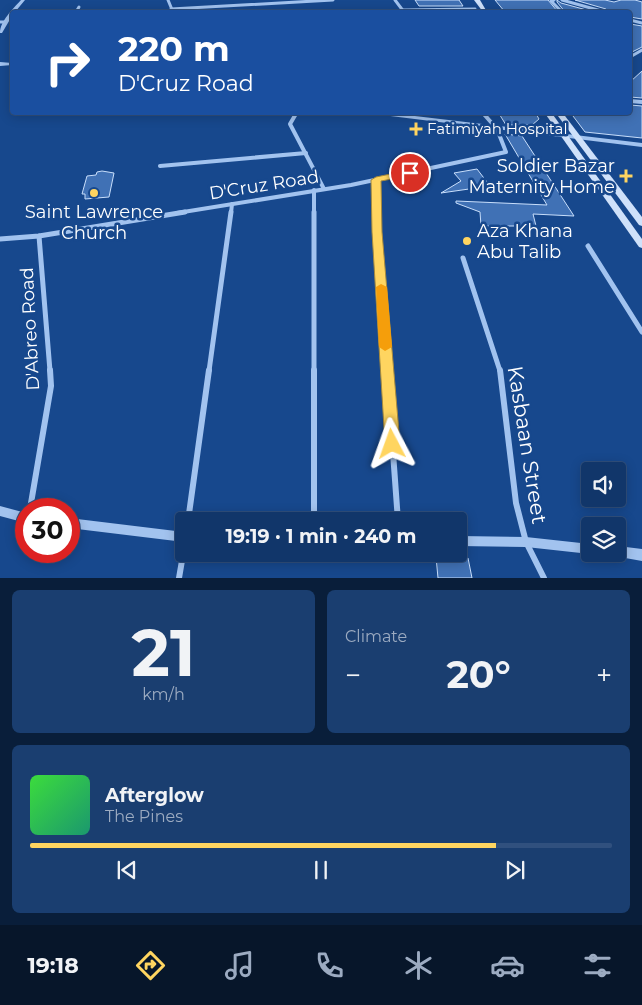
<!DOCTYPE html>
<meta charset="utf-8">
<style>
:root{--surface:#11366a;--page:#1a3e70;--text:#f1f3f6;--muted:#9cabc1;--line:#30507e;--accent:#ffd560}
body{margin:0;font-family:Montserrat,sans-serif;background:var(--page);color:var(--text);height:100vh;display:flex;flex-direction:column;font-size:19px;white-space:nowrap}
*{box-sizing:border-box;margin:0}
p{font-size:16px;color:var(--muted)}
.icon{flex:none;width:28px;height:28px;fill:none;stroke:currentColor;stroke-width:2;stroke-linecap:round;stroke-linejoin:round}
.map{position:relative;height:578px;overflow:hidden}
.details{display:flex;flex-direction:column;gap:12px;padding:12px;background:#091e3a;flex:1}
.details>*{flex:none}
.guide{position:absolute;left:10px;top:10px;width:622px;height:105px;border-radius:5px;box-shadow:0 2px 12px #0003,0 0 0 1px var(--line);background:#1a4fa0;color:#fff;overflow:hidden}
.buttons{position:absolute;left:581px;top:462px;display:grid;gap:10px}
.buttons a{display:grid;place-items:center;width:45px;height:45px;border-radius:5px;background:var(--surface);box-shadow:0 2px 12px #0003,0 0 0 1px var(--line);font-size:25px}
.speed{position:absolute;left:15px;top:498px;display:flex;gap:10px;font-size:25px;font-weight:700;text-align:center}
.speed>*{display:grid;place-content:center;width:65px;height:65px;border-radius:50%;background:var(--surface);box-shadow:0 2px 12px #0003,0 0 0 1px var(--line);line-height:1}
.speed .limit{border:8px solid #d22;background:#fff;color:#111}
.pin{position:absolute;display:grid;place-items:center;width:42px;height:42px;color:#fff;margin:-21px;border:2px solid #fff;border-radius:50%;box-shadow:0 1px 5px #0007}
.me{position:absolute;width:55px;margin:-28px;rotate:356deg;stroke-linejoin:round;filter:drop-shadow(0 0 4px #0008)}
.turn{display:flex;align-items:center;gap:18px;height:105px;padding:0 25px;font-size:22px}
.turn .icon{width:65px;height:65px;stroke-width:2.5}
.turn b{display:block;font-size:35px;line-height:42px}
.big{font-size:38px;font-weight:700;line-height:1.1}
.details .widget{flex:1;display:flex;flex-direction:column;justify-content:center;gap:8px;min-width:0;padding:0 18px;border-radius:8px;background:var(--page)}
.details .dial{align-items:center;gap:0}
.dial b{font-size:65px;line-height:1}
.song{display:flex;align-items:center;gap:15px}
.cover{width:60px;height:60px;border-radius:8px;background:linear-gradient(135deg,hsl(120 70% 55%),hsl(160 70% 35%))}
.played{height:5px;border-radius:2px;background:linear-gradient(90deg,var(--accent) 80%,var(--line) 80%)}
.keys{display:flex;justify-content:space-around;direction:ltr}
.heat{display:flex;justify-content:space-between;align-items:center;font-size:28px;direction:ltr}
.details .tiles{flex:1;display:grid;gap:12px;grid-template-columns:1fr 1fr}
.widget:last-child{grid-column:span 2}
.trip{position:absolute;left:175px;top:512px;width:292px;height:50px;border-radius:5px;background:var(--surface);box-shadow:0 2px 12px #0003,0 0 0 1px var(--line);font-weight:700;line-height:50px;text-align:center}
.tabs{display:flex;height:80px;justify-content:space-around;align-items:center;background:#07162a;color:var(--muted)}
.tabs .icon{width:35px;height:35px}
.tabs .selected{color:var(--accent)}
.tabs b{font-size:22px;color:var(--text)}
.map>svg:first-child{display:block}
.building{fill:#4071b5;stroke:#c8defb}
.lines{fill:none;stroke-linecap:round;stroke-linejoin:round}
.minor-far3{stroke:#a2c3ef;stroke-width:3}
.minor-far2{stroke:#a2c3ef;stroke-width:4}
.minor-far1{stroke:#a2c3ef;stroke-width:5}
.minor{stroke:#a2c3ef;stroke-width:6}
.tertiary{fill:#a2c3ef;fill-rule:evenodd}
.secondary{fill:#cfe1fa;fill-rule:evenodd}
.route{fill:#ffd560;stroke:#a68a3e}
.slow{fill:#f59e0b}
.poi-dot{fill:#ffd560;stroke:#17488d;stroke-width:2}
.labels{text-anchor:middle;stroke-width:5;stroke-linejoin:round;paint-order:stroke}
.far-poi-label{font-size:15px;fill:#fff;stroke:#17488d;text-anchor:start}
.poi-label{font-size:18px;fill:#fff;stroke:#17488d;text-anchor:end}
.street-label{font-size:18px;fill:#fff;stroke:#17488d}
.near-street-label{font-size:21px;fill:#fff;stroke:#17488d}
</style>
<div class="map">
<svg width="642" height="578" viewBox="0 0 642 578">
<rect width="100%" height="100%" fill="#17488d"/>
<g class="building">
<path d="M415 0H459L463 6H419Z"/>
<path d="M495 0H548L558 12H505Z"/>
<path d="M557 0 561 3 594 12H565L557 2Z"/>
<path d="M575 0H605L614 2 621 0H635L642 2V19L630 17V12H608L606 9Z"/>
<path d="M630 24 642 26V47L630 53Z"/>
<path d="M642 71V98L630 97V82Z"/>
<path d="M630 105 642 106V138L585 132 570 112H630Z"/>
<path d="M498 112H535L539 119 532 125H506Z"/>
<path d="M505 134 522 136 574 216 533 214 536 226H481L480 212 456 203V201L547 205Z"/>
<path d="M477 169 490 186 441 193 461 181 454 173Z"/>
<path d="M102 171 114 173 109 197 85 199V194H82L87 176 96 175 97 172Z"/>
<path d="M436 557 468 558 472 578H438Z"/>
</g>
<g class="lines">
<g class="minor-far3">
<path d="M168 0 173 12"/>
<path d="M395 0 404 12"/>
<path d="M554 0 551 1 562 12"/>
<path d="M562 0 605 12"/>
<path d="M171 9 333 0"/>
<path d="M403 10 475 9"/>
<path d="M76 12 79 7"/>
<path d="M630 20 642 23"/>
<path d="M0 22H6"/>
<path d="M630 57 642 50"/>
</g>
<g class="minor-far2">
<path d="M630 101 642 102"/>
<path d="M297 112 290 124 324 189"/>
<path d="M160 166 306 153"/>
<path d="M376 180 377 213"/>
<path d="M314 190V213"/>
<path d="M177 213 351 185 506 152 497 129 482 112"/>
<path d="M231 213 232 204"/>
</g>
<g class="minor-far1">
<path d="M314 212V371"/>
<path d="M377 212 387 371"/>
<path d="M39 236 50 371"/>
<path d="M0 239 39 236 185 212"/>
<path d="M588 246 642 332"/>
<path d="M463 258 500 371"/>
<path d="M209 371 231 212"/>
</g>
<g class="minor">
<path d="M314 370V521"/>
<path d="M387 370 398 521"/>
<path d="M500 370 516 503 526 542 544 578"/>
<path d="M30 509 51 386 50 370"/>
<path d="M188 521 209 370"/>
<path d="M179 578 184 549"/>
</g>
<g class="tertiary">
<path d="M21 0H25L15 12H12V16L2 33H0C0 21 13 9 21 0Z"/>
<path d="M0 62 12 63V65L0 66Z"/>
<path d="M358 112H381L642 143V147Z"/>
<path d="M0 506 26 513V523L0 516Z"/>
<path d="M69 518 184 532V542L69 528Z"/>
<path d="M459 536 526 537 590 544V554H592H590L526 547 459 546Z"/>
<path d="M618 546 642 549V561L614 556 612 554H618Z"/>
</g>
<g class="secondary">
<path d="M474 0H480L487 12H483Z"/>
<path d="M544 112H551L642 239V248L639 247Z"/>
<path d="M555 112H562L642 217V226L639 225Z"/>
</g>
</g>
<path class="route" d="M410 170 415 173 413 175 381 181 382 232 400 444 397 448 392 450 387 448 385 444 372 232 371 180 376 177Z"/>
<path class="slow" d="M381 284 387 287 392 347 385 351 379 347 376 287Z"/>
<g class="poi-dot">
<path d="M413.5 121.5h5v5h5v5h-5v5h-5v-5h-5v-5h5z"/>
<path d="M623.5 168.5h5v5h5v5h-5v5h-5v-5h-5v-5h5z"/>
<circle cx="94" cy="193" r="5"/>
<circle cx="467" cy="241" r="5"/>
</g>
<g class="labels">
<g class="far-poi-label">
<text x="427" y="134">Fatimiyah Hospital</text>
</g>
<g class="poi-label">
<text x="615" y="172">Soldier Bazar<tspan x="615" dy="21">Maternity Home</tspan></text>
<text x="94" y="218" text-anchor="middle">Saint Lawrence<tspan x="94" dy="21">Church</tspan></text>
<text x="477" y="237" text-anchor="start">Aza Khana<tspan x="477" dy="21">Abu Talib</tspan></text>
</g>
<g class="street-label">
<text transform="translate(264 185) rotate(-9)" y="6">D'Cruz Road</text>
<text transform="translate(30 329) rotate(-93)" y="6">D'Abreo Road</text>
</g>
<g class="near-street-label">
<text transform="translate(527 445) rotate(81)" y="7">Kasbaan Street</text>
</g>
</g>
</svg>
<div class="buttons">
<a><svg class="icon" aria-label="sound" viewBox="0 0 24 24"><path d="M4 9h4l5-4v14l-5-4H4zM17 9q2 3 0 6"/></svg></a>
<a><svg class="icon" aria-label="layers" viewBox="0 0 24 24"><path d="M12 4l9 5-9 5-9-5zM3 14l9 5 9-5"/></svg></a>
</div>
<div class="speed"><div class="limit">30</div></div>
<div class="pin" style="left:410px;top:173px;background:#d93025"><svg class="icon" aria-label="arrive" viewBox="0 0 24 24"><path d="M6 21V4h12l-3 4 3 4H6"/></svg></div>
<svg class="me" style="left:392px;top:444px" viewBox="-20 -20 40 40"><path d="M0-17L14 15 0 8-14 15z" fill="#ffd560" stroke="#fff" stroke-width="4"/></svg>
<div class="trip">19:19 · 1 min · 240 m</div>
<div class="guide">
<div class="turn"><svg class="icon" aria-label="right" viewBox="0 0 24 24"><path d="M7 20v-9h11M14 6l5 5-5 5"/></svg><div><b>220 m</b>D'Cruz Road</div></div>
</div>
</div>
<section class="details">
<div class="tiles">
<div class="widget dial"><b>21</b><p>km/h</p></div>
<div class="widget"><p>Climate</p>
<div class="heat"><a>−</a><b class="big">20°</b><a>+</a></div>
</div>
<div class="widget">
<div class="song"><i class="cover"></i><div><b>Afterglow</b><p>The Pines</p></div></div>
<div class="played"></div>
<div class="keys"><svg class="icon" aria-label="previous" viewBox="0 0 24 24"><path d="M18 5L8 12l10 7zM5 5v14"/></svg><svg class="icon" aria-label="pause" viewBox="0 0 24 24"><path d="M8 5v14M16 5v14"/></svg><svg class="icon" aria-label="next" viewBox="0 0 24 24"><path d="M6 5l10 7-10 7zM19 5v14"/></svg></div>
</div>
</div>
</section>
<nav class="tabs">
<b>19:18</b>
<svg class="icon selected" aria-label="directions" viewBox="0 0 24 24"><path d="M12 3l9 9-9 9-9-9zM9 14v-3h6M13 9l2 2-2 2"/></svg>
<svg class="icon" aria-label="music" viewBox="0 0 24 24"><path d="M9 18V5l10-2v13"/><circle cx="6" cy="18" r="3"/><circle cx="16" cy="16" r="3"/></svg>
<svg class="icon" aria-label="phone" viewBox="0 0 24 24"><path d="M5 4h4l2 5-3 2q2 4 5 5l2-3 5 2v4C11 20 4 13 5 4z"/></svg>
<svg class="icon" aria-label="climate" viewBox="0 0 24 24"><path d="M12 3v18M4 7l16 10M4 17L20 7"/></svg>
<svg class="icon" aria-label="car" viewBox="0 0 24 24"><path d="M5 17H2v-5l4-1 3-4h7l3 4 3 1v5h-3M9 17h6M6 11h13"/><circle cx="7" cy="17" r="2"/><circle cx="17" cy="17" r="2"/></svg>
<svg class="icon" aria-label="filters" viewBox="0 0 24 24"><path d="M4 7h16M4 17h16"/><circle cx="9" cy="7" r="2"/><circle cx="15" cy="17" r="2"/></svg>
</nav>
